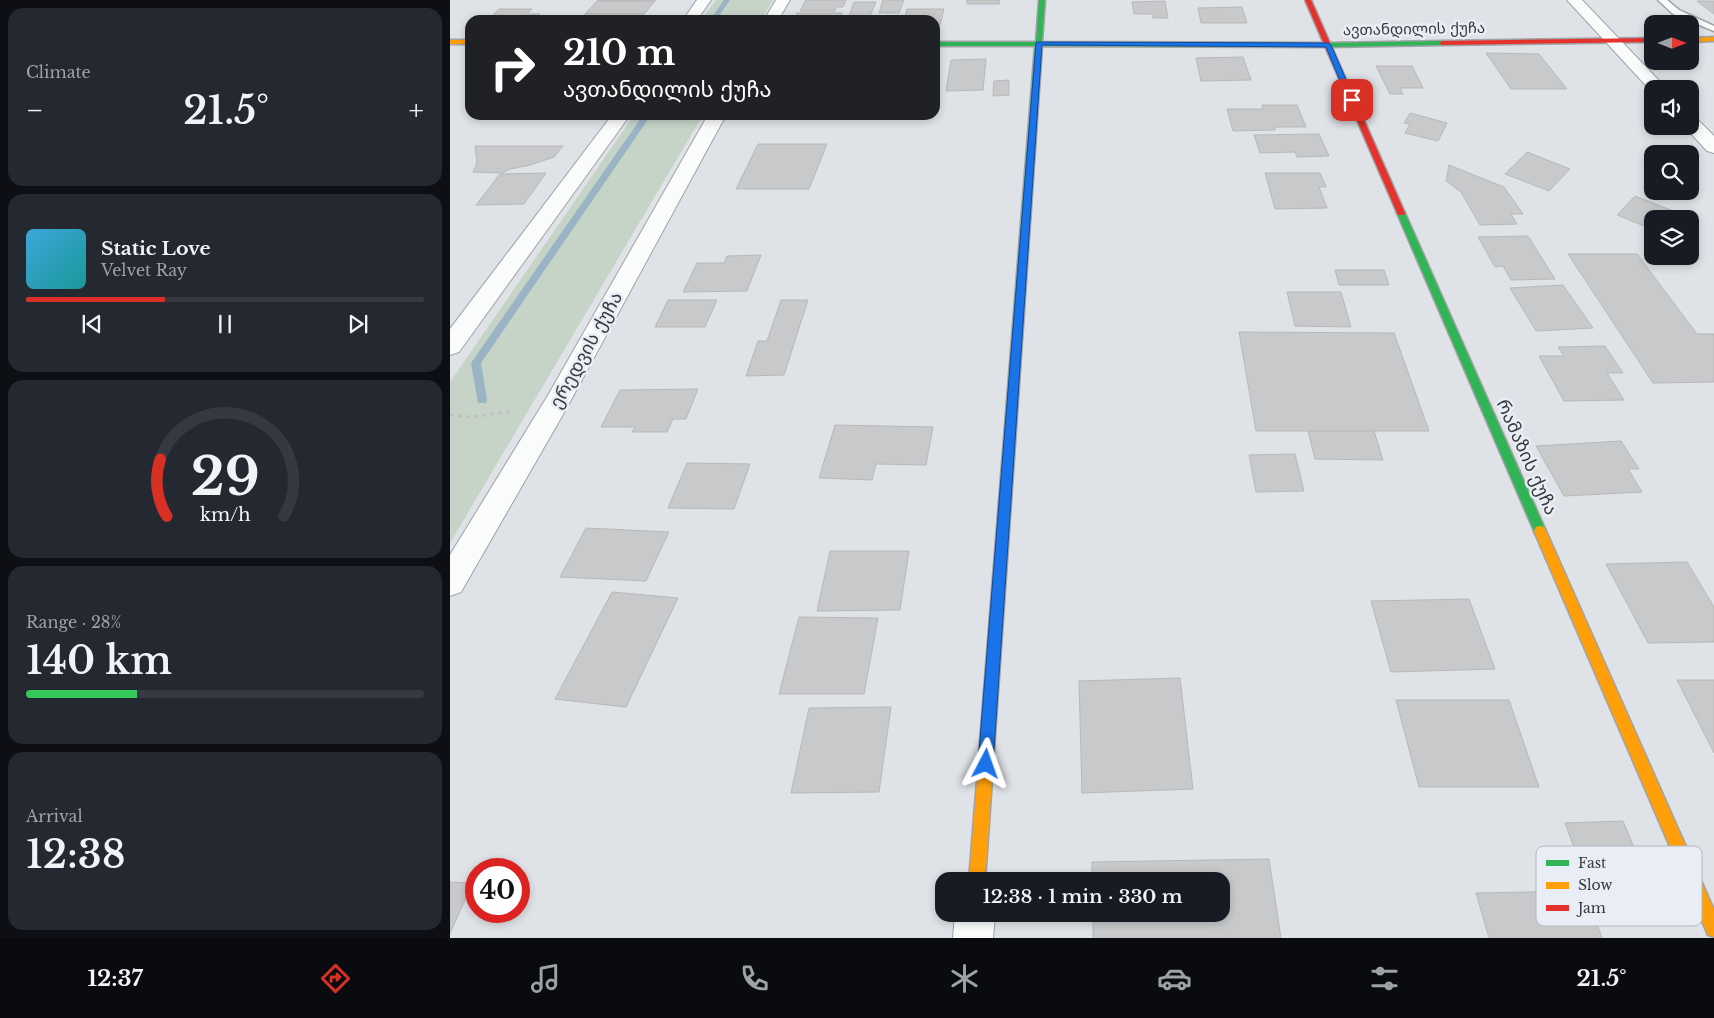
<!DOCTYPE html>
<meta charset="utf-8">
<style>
:root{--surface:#171b24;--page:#242831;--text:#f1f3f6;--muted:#9ea1a6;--line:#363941;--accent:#d93025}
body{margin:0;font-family:"Libre Baskerville","Noto Sans Georgian",serif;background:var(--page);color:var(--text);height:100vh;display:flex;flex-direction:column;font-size:19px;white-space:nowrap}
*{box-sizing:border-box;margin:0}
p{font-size:16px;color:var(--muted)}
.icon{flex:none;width:28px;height:28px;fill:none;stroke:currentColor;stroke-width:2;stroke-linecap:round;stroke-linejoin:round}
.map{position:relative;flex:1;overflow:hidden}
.drawer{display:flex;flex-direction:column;gap:8px;padding:8px;background:#0d0f14;width:450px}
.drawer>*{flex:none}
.guide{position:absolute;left:15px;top:15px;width:475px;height:105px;border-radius:15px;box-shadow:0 2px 8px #0003;background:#202124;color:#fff;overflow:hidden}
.needle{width:32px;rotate:90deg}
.controls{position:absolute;left:1194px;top:15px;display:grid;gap:10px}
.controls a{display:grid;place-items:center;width:55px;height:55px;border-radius:10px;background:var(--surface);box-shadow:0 2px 8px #0003;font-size:25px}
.speed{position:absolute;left:15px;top:858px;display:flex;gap:10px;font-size:25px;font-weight:700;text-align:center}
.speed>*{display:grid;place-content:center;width:65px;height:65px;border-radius:50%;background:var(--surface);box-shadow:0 2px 8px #0003;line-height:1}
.speed .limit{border:8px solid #d22;background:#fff;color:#111}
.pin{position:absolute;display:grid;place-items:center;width:42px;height:42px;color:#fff;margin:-21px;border-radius:10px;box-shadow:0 2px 8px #0006}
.me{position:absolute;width:55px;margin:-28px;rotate:4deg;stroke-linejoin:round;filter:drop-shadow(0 0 4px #0008)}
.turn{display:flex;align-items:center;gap:18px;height:105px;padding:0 15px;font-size:22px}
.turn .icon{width:65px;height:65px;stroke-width:2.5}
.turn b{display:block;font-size:35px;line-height:42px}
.big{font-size:38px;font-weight:600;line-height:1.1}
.drawer .tile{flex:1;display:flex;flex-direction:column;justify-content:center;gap:8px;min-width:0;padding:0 18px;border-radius:15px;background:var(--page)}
.drawer .dial{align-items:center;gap:0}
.dial svg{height:130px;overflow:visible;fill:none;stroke:var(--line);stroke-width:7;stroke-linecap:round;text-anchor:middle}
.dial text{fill:var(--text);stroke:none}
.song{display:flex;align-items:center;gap:15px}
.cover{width:60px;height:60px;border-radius:8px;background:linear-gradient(135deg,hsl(200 70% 55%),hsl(180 70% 35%))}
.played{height:5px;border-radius:2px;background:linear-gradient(90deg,var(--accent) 35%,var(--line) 35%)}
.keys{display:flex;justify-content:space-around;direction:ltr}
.heat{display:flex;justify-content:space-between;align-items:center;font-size:28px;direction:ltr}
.charge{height:8px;border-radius:4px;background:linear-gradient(90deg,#34c759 28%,var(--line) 0)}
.trip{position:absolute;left:485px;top:872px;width:295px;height:50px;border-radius:15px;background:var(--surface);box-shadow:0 2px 8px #0003;font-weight:600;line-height:50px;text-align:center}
.dock{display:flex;height:80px;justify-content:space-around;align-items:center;background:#090b0e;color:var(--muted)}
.dock .icon{width:35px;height:35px}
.dock .active{color:var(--accent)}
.dock b{font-size:22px;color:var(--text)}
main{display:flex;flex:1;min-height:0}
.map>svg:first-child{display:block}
.green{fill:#c6d4c8}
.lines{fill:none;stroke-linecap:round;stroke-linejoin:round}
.stream{fill:#9ab4c6;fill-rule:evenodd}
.building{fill:#c8c9ca;stroke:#b8b8b8}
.lane-casing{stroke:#a1a3a6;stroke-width:3}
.street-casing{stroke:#a1a3a6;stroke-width:2}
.fast-casing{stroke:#a1a3a6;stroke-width:3}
.slow-casing{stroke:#a1a3a6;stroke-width:3}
.jam-casing{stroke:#a1a3a6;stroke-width:3}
.path{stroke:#c0c2c3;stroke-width:3;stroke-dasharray:4 4;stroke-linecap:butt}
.lane{fill:#fafbfb;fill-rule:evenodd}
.street{fill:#fafbfb;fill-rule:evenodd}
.fast{fill:#30b455;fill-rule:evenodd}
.slow{fill:#ff9f0a;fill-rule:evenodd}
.jam{fill:#e5322d;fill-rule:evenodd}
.route{fill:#1a73e8;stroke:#114b97}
.labels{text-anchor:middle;stroke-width:5;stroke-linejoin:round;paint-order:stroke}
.far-street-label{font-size:15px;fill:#37393c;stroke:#e9eef6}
.street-label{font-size:18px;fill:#37393c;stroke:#e9eef6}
.key{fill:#e9eef6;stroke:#b4b8be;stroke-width:1}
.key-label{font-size:14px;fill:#37393c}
</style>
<main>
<section class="drawer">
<div class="tile"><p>Climate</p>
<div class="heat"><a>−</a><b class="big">21.5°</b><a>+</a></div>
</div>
<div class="tile">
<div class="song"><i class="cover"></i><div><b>Static Love</b><p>Velvet Ray</p></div></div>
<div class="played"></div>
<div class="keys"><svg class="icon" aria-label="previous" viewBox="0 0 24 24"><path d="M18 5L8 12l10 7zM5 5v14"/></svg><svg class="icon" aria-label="pause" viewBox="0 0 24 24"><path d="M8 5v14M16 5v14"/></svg><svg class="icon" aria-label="next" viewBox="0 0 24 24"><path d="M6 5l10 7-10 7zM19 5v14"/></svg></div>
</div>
<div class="tile dial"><svg viewBox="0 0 100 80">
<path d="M14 69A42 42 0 1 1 86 69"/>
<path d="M14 69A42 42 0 0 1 10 34" stroke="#d93025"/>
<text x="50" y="56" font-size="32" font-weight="700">29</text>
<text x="50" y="72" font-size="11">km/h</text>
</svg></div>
<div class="tile"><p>Range · 28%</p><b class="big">140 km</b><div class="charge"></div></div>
<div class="tile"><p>Arrival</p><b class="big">12:38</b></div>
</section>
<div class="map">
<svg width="1264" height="938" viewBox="0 0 1264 938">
<rect width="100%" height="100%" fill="#dfe2e6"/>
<g class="green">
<path d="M266 0H323L311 20H251Z"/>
<path d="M184 115H253L0 543V382Z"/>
</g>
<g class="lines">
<g class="stream">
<path d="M274 0H280L266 20H260Z"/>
<path d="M193 115H201L31 363 37 400 36 403H28L21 363Z"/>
</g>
</g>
<g class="building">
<path d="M148 0H206L147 1Z"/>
<path d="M356 0H396L393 7H386L385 11H350Z"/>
<path d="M433 0H454L449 13H429Z"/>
<path d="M517 0H550L549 4H517Z"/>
<path d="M147 1H205L194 14H135Z"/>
<path d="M715 1 718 18H703L702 14H684L682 2Z"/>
<path d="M1247 1H1264V14Z"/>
<path d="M404 2H426L420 16H399Z"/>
<path d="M792 7 797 23H751L748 8Z"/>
<path d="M49 9H82L77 14H90L84 20H38Z"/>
<path d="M457 9H494L490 25H485V20H454Z"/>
<path d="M347 13H392L389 20H343Z"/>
<path d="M135 14H194L189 20H129Z"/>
<path d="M1036 53 1089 54 1117 89H1061Z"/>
<path d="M793 57 801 80 751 81 746 58Z"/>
<path d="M536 59 533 90 496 91 501 60Z"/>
<path d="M926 66H962L973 88H950L953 94H940Z"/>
<path d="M559 80V95L543 96 544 81Z"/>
<path d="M812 105H847L856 127H825V130L783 131 777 109H813Z"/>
<path d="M960 113 997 123 988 141 955 133 960 124 954 123Z"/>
<path d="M315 115H380L378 119 314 118Z"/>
<path d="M869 134 879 156 847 157 845 152 810 153 804 135Z"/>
<path d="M308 144H377L359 189H286Z"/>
<path d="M25 146H113L104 157 80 165 60 169 52 173 23 172 27 163Z"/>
<path d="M1077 152 1120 169 1099 191 1055 174Z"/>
<path d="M999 165 1054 187 1073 214H1061L1067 224 1030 225 1011 192 996 181Z"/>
<path d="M96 173 74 204 26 205 50 174Z"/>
<path d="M815 173H870L876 187H869L877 208 825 209Z"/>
<path d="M1185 196 1236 216 1234 219H1202V224L1197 222 1194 226 1167 215Z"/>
<path d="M1078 236 1105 279 1061 280 1053 266 1045 267 1028 237Z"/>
<path d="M1118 254H1187L1247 334H1264V382L1203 383Z"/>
<path d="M311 255 297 291 233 292 247 263H274L277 256Z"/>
<path d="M885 270H934L939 285H889Z"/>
<path d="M1113 285 1143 328 1086 331 1060 288Z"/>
<path d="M837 292H891L901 327 845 326Z"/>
<path d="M218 300H267L255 327H205Z"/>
<path d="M331 300H358L334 375 296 376 308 341H317Z"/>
<path d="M789 332 944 333 979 431H806Z"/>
<path d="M1155 346 1173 373H1157L1174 400 1114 401 1089 356H1114L1108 347Z"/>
<path d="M248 389 236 419H223L217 432H182L185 427H151L170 390Z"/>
<path d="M385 425 483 427 476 465 426 464 422 480 369 478Z"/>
<path d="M858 431H924L933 460 865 459Z"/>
<path d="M1171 441 1189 469H1178L1192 492 1114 496 1086 446Z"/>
<path d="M845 454 854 491 806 492 799 455Z"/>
<path d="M237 463 300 464 284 509 218 508Z"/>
<path d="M136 528 219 532 196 581 110 577Z"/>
<path d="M380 551H459L450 610 367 611Z"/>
<path d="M1237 562 1264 607V642L1198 643 1156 564Z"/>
<path d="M162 592 228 598 176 707 105 699Z"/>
<path d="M1019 599 1045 669 941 672 921 601Z"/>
<path d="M349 617 428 618 414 694H329Z"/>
<path d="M730 678 743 789 632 793 629 681Z"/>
<path d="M1227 680H1264V753Z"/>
<path d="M946 700H1059L1089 787H969Z"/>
<path d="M441 707 429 792 341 793 359 708Z"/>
<path d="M1173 821 1196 876 1135 877 1115 823Z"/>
<path d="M819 859 831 938H643V914H771V881H642V862Z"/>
<path d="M0 882 23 883 0 933Z"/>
<path d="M1135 891 1152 938H1039L1026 893Z"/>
</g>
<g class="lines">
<g class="lane-casing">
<path id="lane" d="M1208 0H1217L1229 10 1264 26V31L1223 14Z"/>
</g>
<g class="street-casing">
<g id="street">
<path d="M247 0H261L247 20H233Z"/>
<path d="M326 0H340L328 20H314Z"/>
<path d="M1117 0H1132L1217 89H1202V92Z"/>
<path d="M162 115H180L9 352 0 355V329Z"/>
<path d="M258 115H276L115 411 11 592 0 596V555L97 397Z"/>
<path d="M1240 117 1246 118 1264 136V153L1257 151 1234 126H1240Z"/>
<path d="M505 914H545L543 938H503Z"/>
</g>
</g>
<g class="fast-casing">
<g id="fast">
<path d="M589 0H595L592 42 878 43 992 41 995 43 992 45 878 47 592 46 561 502 559 505 555 507 551 505 549 502 585 46H485V42H586Z"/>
<path d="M948 211H954L955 213 1096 531 1094 535 1090 536 1086 535 1084 531 947 213Z"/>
</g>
</g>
<g class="slow-casing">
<g id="slow">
<path d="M1264 37V41L1240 42V38Z"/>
<rect x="0" y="40" width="20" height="4"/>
<path d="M555 497 559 499 561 502 535 881H519L549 502 551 499Z"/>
<path d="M1090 526 1094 527 1096 531 1264 910V937L1258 935 1084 531 1086 527Z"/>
</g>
</g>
<g class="jam-casing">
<g id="jam">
<path d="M855 0H861L955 213 954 215H948L947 213Z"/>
<path d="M1202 38V42L992 45 989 43 992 41Z"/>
</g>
</g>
<path class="path" d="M0 415 21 417 63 411"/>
<use href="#lane" class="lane"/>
<use href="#street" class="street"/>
<use href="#fast" class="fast"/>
<use href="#slow" class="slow"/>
<use href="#jam" class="jam"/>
</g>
<path class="route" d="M586 42 878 43 881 45 905 100 902 102 898 100 876 47 592 45 543 764 541 770 536 772 530 770 528 764Z"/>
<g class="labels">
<g class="far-street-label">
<text transform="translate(964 29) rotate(-1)" y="5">ავთანდილის ქუჩა</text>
</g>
<g class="street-label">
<text transform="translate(136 350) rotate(-61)" y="6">ერედვის ქუჩა</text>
<text transform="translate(1077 457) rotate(66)" y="6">რამაზის ქუჩა</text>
</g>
</g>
<rect x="1086" y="846" width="166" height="80" rx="8" class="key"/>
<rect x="1096" y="860" width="23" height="6" fill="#30b455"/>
<rect x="1096" y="882" width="23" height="7" fill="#ff9f0a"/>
<rect x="1096" y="905" width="23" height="6" fill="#e5322d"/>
<g class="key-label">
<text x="1128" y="868">Fast</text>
<text x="1128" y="890">Slow</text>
<text x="1128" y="913">Jam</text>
</g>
</svg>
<div class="controls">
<a><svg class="needle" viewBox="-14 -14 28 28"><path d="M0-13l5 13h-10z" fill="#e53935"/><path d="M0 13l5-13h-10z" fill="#9ea1a6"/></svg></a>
<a><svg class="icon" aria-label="sound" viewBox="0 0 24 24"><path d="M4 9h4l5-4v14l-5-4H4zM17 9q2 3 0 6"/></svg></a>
<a><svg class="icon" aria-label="search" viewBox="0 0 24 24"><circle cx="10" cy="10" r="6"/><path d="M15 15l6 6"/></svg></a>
<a><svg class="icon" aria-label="layers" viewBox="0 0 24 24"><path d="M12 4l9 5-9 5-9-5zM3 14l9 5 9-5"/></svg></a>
</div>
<div class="speed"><div class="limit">40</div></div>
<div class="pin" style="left:902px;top:100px;background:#d93025"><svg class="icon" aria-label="arrive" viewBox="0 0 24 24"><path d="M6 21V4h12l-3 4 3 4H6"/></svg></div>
<svg class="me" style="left:536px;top:764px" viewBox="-20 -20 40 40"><path d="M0-17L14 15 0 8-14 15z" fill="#1a73e8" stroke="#fff" stroke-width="4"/></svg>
<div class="trip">12:38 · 1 min · 330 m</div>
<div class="guide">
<div class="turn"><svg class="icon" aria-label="right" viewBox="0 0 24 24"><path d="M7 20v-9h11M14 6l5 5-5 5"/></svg><div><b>210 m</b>ავთანდილის ქუჩა</div></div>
</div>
</div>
</main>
<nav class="dock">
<b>12:37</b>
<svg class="icon active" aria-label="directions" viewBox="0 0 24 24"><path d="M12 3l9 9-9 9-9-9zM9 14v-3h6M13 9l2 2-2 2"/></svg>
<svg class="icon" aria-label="music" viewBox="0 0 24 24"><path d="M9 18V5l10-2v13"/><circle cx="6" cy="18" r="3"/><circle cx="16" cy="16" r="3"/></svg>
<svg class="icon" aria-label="phone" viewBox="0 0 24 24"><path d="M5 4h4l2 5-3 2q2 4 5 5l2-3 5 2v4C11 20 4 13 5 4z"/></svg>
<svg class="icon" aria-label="climate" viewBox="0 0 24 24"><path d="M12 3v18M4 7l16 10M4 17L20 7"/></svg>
<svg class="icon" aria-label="car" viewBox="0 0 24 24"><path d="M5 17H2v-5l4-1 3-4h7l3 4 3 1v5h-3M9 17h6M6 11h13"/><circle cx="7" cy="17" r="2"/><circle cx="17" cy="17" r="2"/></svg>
<svg class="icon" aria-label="filters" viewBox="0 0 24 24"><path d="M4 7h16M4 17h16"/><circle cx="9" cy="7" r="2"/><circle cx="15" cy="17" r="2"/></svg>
<b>21.5°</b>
</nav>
